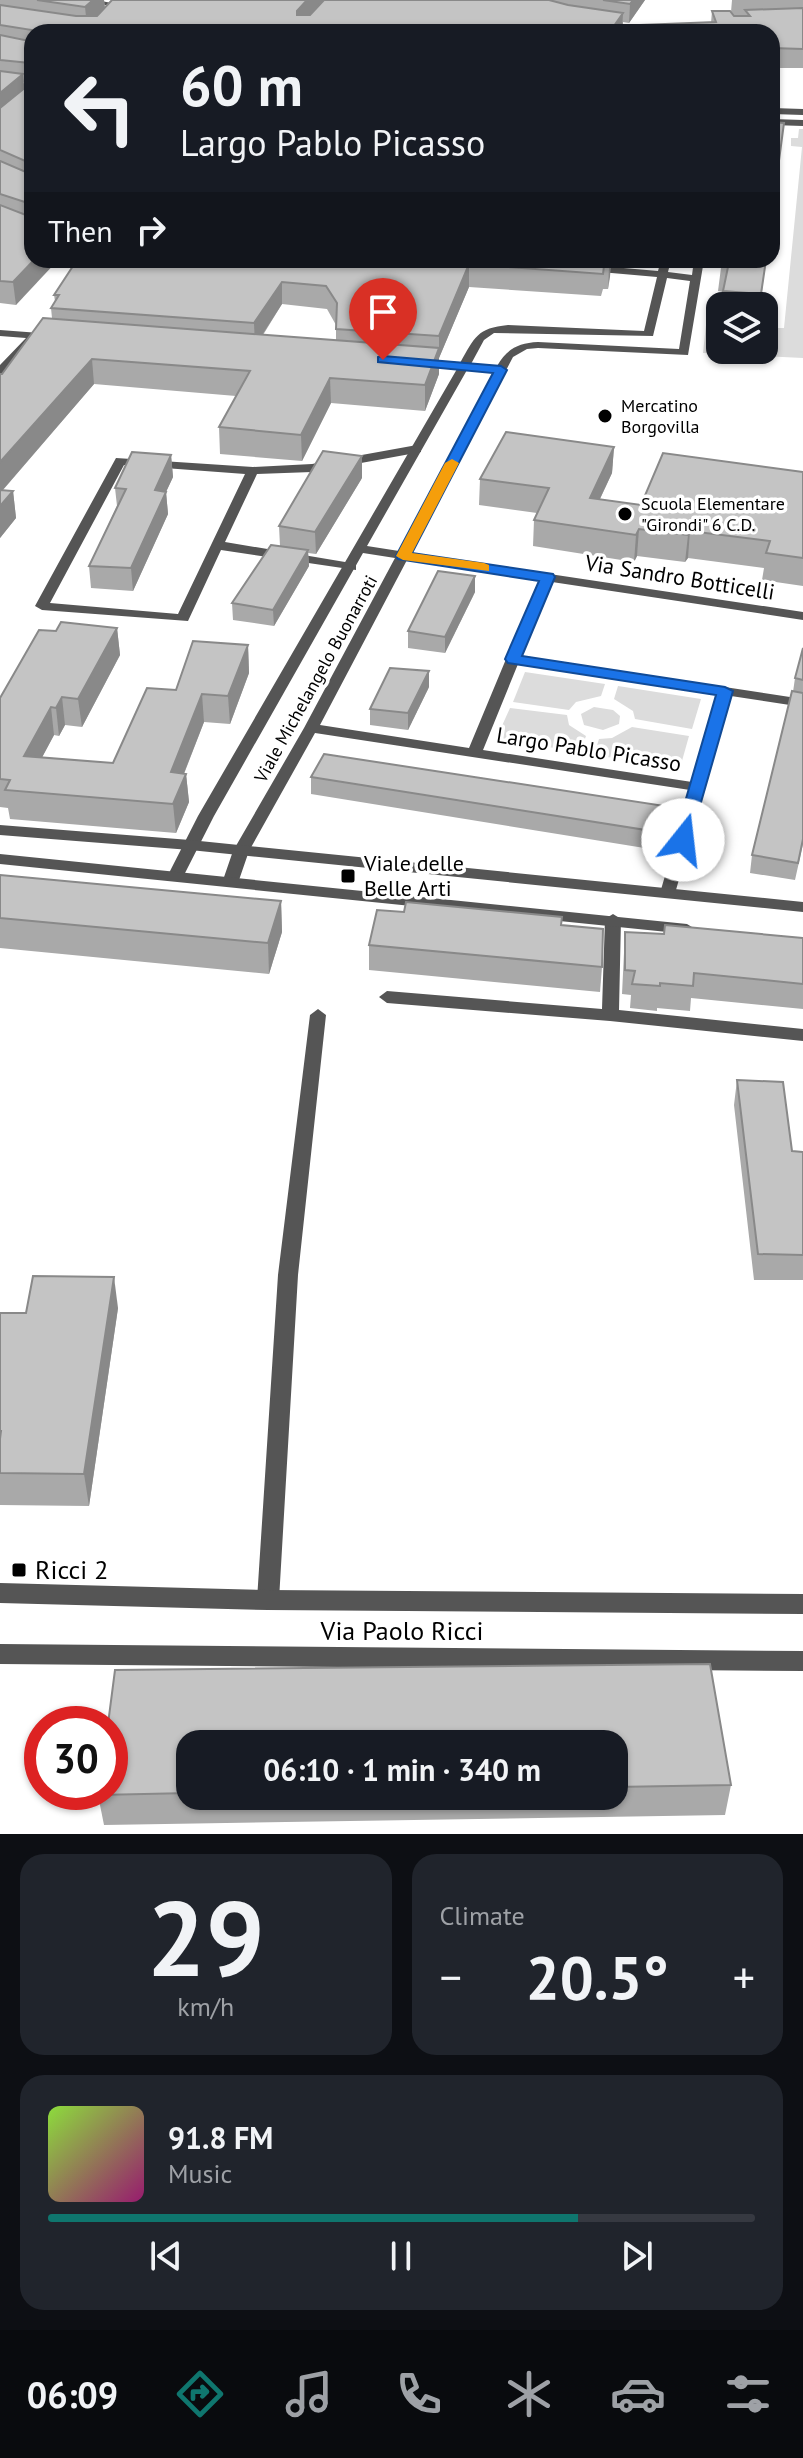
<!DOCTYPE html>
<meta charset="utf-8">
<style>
:root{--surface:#171b24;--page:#20242c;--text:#f1f3f6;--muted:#9ea1a6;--line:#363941;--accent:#0f766e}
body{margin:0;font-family:"PT Sans",sans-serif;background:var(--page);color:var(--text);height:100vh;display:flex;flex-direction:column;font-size:30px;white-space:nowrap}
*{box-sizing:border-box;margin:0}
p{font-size:26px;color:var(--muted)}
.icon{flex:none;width:44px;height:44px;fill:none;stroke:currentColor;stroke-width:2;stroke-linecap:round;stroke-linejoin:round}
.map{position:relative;height:1834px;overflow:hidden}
.details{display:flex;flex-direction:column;gap:20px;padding:20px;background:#0d0f14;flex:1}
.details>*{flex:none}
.banner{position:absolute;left:24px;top:24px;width:756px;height:244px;border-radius:24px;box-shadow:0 2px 6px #0004;background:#171b24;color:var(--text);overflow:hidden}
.controls{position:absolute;left:706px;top:292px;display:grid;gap:16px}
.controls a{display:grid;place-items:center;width:72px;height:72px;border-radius:16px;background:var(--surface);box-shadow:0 2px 6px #0004;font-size:40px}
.speed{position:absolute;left:24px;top:1706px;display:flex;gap:16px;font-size:40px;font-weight:700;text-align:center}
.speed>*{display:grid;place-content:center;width:104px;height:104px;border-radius:50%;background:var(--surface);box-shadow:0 2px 6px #0004;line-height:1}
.speed .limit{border:12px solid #d22;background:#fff;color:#111}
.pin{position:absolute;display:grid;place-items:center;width:68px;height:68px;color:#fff;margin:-82px -34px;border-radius:50% 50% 50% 0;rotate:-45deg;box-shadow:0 0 8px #0007}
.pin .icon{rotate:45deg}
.me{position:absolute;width:88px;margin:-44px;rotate:16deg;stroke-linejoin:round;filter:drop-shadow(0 0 6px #0008)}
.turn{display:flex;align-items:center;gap:28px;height:168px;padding:0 24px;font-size:36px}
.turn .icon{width:104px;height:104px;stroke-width:2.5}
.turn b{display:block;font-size:56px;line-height:68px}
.then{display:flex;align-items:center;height:76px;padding:0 24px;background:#0003;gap:16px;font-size:30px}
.big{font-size:60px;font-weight:700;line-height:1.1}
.details .widget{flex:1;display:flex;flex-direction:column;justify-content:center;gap:12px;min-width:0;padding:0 28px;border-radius:24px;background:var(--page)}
.details .dial{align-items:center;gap:0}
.dial b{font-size:104px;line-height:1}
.song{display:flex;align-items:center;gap:24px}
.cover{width:96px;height:96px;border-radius:12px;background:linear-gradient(135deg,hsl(90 70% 55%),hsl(320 70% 35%))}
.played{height:8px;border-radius:4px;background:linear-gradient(90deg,var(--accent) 75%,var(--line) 75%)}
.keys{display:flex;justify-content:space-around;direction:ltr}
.heat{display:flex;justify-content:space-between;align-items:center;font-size:44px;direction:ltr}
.details .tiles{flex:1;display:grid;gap:20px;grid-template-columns:1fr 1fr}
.widget:last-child{grid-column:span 2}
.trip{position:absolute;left:176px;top:1730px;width:452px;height:80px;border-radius:24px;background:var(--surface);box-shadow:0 2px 6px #0004;font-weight:700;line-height:80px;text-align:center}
.tabs{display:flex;height:128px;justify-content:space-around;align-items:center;background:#090b0e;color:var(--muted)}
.tabs .icon{width:56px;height:56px}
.tabs .active{color:var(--accent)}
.tabs b{font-size:36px;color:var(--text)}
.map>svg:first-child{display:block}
.green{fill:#dcdcdc}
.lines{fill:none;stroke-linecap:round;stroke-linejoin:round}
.service{fill:#555;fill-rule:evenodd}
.minor{fill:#555;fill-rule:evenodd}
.tertiary{fill:#555;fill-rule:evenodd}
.wall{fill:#a9a9a9;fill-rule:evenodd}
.shaded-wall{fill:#898989}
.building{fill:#c4c4c4;stroke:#898989;stroke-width:2}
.route{fill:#1a73e8;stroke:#114b97;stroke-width:2}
.slow{fill:#f59e0b}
.poi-dot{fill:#000;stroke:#fff;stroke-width:3}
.labels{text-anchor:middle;stroke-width:7;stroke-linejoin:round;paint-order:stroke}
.far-poi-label{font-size:18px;fill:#000;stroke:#fff;text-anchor:start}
.far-street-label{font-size:18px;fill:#000;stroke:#fff}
.street-label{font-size:22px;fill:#000;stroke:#fff}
.poi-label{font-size:22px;fill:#000;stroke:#fff;text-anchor:start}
.near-poi-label{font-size:26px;fill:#000;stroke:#fff;text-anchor:start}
.near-street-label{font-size:26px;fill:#000;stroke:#fff}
</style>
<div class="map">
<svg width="803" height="1834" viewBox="0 0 803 1834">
<rect width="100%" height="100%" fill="#fff"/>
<g class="green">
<path d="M799 129H803V358L703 353 706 325 720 326V350H764V328H784L802 147 791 146V138H798Z"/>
<path d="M525 672 605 684 601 696 576 702 569 710 513 702Z"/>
<path d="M618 686 701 699 692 729 635 719 633 711 614 699Z"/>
<path d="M594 707 613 710 620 716 619 724 603 730 584 725 581 714Z"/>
<path d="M510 708 567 715 569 725 586 736 580 752 496 739Z"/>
<path d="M632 727 689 736 680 768 594 755 599 739 612 738Z"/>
</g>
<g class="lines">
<path class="service" d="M417 445 421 446V452L312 472 257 474 225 542 351 563 356 564V570L221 550 188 621 42 610 35 606 116 458 253 467 312 464ZM124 465 245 474 178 614 50 603Z"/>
<g class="minor">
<path d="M72 0H96L122 5 118 7Z"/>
<path d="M772 108 803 109V115L772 114Z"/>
<path d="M772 119 803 120V126L772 125Z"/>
<path d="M661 260H671L668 272 692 275 694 260H704L688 355 538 348 527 349 513 357 410 553 803 612V620L552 582 521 656 803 699V707L731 696 674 897H662L660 893 690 790 315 733 249 851 239 880 237 883H225L223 880 233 851 304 728 395 558 363 553 214 816 184 875 182 878H170L168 875 198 816 457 369 419 365 413 362 415 360 460 363C475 337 477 328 508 325L644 331 657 277 589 271 584 268 589 265 658 271ZM667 278 690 281 679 349 538 342C518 343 507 349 497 366L471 364 484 340 494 333 653 336ZM467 370 494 373 399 551 367 546ZM407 560 539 580 469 748 320 725ZM518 664 717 694 692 782 483 750Z"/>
<path d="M0 330 53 334 58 337 53 340 35 339 4 374 0 375V365L26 338 0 336Z"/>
<path d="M613 914 621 919 619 1010 803 1029V1041L610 1021 387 1003 379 997 387 991 602 1009 605 919Z"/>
<path d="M318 1009 326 1015 298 1275 279 1600 276 1607 268 1610 260 1607 257 1600 278 1275 310 1015Z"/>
</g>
<g class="tertiary">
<path d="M0 825 190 840 803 902V912L190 850 0 835Z"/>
<path d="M0 854 687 924 695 929 687 934 0 864Z"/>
<path d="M0 1583 268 1590 803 1594V1614L268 1610 0 1603Z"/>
<path d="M0 1644 803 1651V1671L0 1664Z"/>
</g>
</g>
<g class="wall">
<path d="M0 0H104L105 8 112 0H645L629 23 623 22V26L711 23 712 11 731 12 732 0H803V68H772V32H32V260L16 305 0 303ZM23 82 31 83 24 88Z"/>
<path d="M77 260H633L631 265 611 264 608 289H603L601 296 469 287 439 358V374L425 411 331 403 302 461 220 454 219 427 236 396 94 384 3 490 13 491 16 518 0 538 2 374 52 318 51 308 55 301 54 295ZM282 304 327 309 336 325V340L263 335Z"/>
<path d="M722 260H766L760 306H721L723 292 718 291Z"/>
<path d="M614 447 612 473 600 499 641 505 803 472V586L762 580 764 568 688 558 685 562 637 556 634 562 533 546 534 520 537 513 479 505 480 479Z"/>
<path d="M171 455 173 477 166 492 168 514 133 591 91 588 89 566 117 506 115 488Z"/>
<path d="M362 478 316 554 308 553 309 566 274 626 233 620 232 603 280 546 279 526Z"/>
<path d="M475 576V592L445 653 408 648V631Z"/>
<path d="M117 628 120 655 82 727 65 725 59 736 54 735 42 757 113 763 176 690 248 645 249 673 230 724 204 722 184 774H186L189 802 176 833 10 819 8 808 0 807V698L56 631Z"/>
<path d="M803 648V844L795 880 750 873 752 855 793 692 795 678Z"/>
<path d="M429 687 408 730 370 725V709Z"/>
<path d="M311 777 670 824 663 851 311 794Z"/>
<path d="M0 875 281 901 282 932 269 974 0 948Z"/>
<path d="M404 912 561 925 602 967 600 992 369 970V945Z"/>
<path d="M625 932 664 934 803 938V1009L691 998 690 1011 657 1008V1011L630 1008 631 995 622 994Z"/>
<path d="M737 1080 792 1151 803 1152V1280H754L734 1105Z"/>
<path d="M118 1308 89 1506 0 1505V1313H26Z"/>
<path d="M710 1664 731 1785 725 1815 104 1825 98 1795 99 1792H110V1724H108L115 1670ZM190 1744H614V1796H190Z"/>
</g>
<g class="shaded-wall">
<path d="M93 0H104L105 9 87 26 85 7Z"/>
<path d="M307 0H325L298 30 297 11Z"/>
<path d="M633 0H645L629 23 630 4Z"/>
<path d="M623 13 622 32 614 26Z"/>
<path d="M23 74 25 94 0 115V93Z"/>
<path d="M34 260H58L16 305 13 282Z"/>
<path d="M611 260 610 277 608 289 609 267Z"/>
<path d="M469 264V287L439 358V374L425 411V385L439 349V336Z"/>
<path d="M282 282V304L255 346 254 323Z"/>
<path d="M92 359 94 384 0 493V462Z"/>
<path d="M330 378 331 403 302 461 301 435Z"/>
<path d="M614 447 612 473 588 524 590 498Z"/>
<path d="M171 455 173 477 166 492 168 514 133 591 131 568 155 490Z"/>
<path d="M362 456V478L316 554 315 532Z"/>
<path d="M13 491 16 518 0 538V506Z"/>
<path d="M639 529 637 556 634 562 636 535Z"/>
<path d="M690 531 688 558 685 562 688 535Z"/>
<path d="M308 550 309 566 274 626 273 610Z"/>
<path d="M475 576V592L445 653V637Z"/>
<path d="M117 628 120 655 82 727 78 699Z"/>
<path d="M248 645 249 673 230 724 228 696Z"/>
<path d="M429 671V687L408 730V713Z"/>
<path d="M202 694 204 722 173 801 171 772Z"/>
<path d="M62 697 65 725 59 736 56 708Z"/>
<path d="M51 707 54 735 28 784 24 756Z"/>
<path d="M186 774 189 802 176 833 173 804Z"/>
<path d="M671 807 670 824 663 851 665 833Z"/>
<path d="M281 901 282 932 269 974 268 943Z"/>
<path d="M114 1277 118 1308 89 1506 84 1474Z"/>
</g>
<g class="building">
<path d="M37 0H93L85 7Z"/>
<path d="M112 0H307L297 11V15H310L324 0H549L568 5 623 13 614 26 716 22 712 11H730L734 16H750L745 10 803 8V49L772 48V32H32V30L0 25V5L76 16H97Z"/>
<path d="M603 0H633L630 4Z"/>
<path d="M0 35 29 41 32 38V65L30 63 0 60Z"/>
<path d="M0 71 23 74 0 93Z"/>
<path d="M32 79V164L0 150V108L32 82Z"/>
<path d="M772 122 784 123 772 213Z"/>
<path d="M0 161 28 173 32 172V260H34L13 282 0 281V205L31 217V204L0 194Z"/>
<path d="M77 260H611L609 267 604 266 603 274 469 264 439 336 336 329 337 303 326 286 282 282 254 323 51 308 59 295H54Z"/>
<path d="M722 260H766L761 294 723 291 728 267 721 266Z"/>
<path d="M43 318 439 348 425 385 330 378 301 435 219 427 250 371 92 359 0 462V374H2Z"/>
<path d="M506 432 614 447 590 498 641 505 663 453 803 472V558L766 553 770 541 690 531 688 535 639 529 636 535 534 520 549 488 480 479Z"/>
<path d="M323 451 362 456 315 532 279 526Z"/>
<path d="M132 452 171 455 155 490 166 492 131 568 89 566 126 489 115 488Z"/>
<path d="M0 490 13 491 0 506Z"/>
<path d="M271 545 308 550 273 610 232 603Z"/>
<path d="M438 571 475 576 445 637 408 631Z"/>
<path d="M61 622 117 628 78 699 62 697 56 708 51 707 24 756 113 763 147 688 176 690 193 641 248 645 228 696 202 694 171 772 186 774 173 804 5 790 10 780 0 779V698L39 630 56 631Z"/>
<path d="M803 648V680L795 678Z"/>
<path d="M390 668 429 671 408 713 370 709Z"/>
<path d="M792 691 803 693V839L798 863 752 855Z"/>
<path d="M324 754 671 807 665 833 311 777Z"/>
<path d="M0 875 281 901 268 943 0 918Z"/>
<path d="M406 902 562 917 561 925 603 929 602 967 369 945 377 910 404 912Z"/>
<path d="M665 925 803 938V984L694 973 693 986 660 983V986L632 984 635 971 625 970V932L664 934Z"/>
<path d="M737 1080 783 1082 792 1151 803 1152V1255L758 1254Z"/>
<path d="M33 1276 114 1277 84 1474 0 1473V1439L1 1431H0V1313H26Z"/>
<path d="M710 1664 731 1785 614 1787V1744H190V1793L98 1795 99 1792H110V1724H108L115 1670Z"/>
</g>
<path class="route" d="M383 356 501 366 507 370 412 553 553 574 555 577 522 656 725 687 733 691 689 844 683 846 674 840 716 695 508 663 505 659 539 581 398 559 396 556 493 373 378 362V357Z"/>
<path class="slow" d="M452 459 459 463 412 553 484 563 489 565V571L403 560 396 556 445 463Z"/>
<g class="poi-dot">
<circle cx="605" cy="416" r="8"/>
<circle cx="625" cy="514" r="8"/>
<rect x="340" y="868" width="16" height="16" rx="4"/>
<rect x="11" y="1562" width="16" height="16" rx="4"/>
</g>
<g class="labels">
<g class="far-poi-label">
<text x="621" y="412">Mercatino<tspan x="621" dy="21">Borgovilla</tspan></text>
<text x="641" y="510">Scuola Elementare<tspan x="641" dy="21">"Girondi" 6 C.D.</tspan></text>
</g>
<g class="far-street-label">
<text transform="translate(316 679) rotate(-61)" y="6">Viale Michelangelo Buonarroti</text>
</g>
<g class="street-label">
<text transform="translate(680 577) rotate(9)" y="8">Via Sandro Botticelli</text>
<text transform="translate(589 749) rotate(9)" y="8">Largo Pablo Picasso</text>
</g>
<g class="poi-label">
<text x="364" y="871">Viale delle<tspan x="364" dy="25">Belle Arti</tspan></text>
</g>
<g class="near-poi-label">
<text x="35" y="1579">Ricci 2</text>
</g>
<g class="near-street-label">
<text x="402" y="1640">Via Paolo Ricci</text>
</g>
</g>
</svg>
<div class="controls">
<a><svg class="icon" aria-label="layers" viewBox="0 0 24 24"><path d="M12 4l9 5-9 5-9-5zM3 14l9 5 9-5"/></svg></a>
</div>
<div class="speed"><div class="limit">30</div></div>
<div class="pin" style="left:383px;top:360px;background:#d93025"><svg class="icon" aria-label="arrive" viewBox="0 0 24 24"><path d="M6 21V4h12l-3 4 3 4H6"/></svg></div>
<svg class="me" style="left:683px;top:840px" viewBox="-20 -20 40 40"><circle r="19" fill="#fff"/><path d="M0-13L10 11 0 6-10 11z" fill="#1a73e8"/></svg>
<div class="trip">06:10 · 1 min · 340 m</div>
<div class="banner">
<div class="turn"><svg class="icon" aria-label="left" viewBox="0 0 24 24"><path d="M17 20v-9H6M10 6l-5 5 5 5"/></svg><div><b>60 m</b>Largo Pablo Picasso</div></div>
<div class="then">Then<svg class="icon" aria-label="right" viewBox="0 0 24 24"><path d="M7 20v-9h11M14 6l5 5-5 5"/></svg></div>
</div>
</div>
<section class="details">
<div class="tiles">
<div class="widget dial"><b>29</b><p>km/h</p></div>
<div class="widget"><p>Climate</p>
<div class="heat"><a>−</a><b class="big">20.5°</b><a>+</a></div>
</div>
<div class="widget">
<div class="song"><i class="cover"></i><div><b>91.8 FM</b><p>Music</p></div></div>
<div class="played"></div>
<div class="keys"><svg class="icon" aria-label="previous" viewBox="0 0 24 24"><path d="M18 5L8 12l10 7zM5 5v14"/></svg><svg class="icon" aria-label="pause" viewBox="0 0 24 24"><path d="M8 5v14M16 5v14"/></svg><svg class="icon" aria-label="next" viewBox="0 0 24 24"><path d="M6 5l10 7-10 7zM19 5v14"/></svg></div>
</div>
</div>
</section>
<nav class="tabs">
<b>06:09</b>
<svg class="icon active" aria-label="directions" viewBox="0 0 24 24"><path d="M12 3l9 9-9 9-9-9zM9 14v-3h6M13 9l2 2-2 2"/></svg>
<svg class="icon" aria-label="music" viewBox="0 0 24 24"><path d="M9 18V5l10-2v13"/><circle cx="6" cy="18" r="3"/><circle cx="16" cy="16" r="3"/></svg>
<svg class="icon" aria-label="phone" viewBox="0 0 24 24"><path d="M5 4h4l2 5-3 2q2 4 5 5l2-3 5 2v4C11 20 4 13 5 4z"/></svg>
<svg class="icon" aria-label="climate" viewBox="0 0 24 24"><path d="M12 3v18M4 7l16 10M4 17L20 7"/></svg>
<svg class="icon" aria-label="car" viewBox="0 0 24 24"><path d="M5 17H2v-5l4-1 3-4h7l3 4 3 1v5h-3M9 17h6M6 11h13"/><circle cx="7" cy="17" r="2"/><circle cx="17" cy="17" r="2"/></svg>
<svg class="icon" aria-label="filters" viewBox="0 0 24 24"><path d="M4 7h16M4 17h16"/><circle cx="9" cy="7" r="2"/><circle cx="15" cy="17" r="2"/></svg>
</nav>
